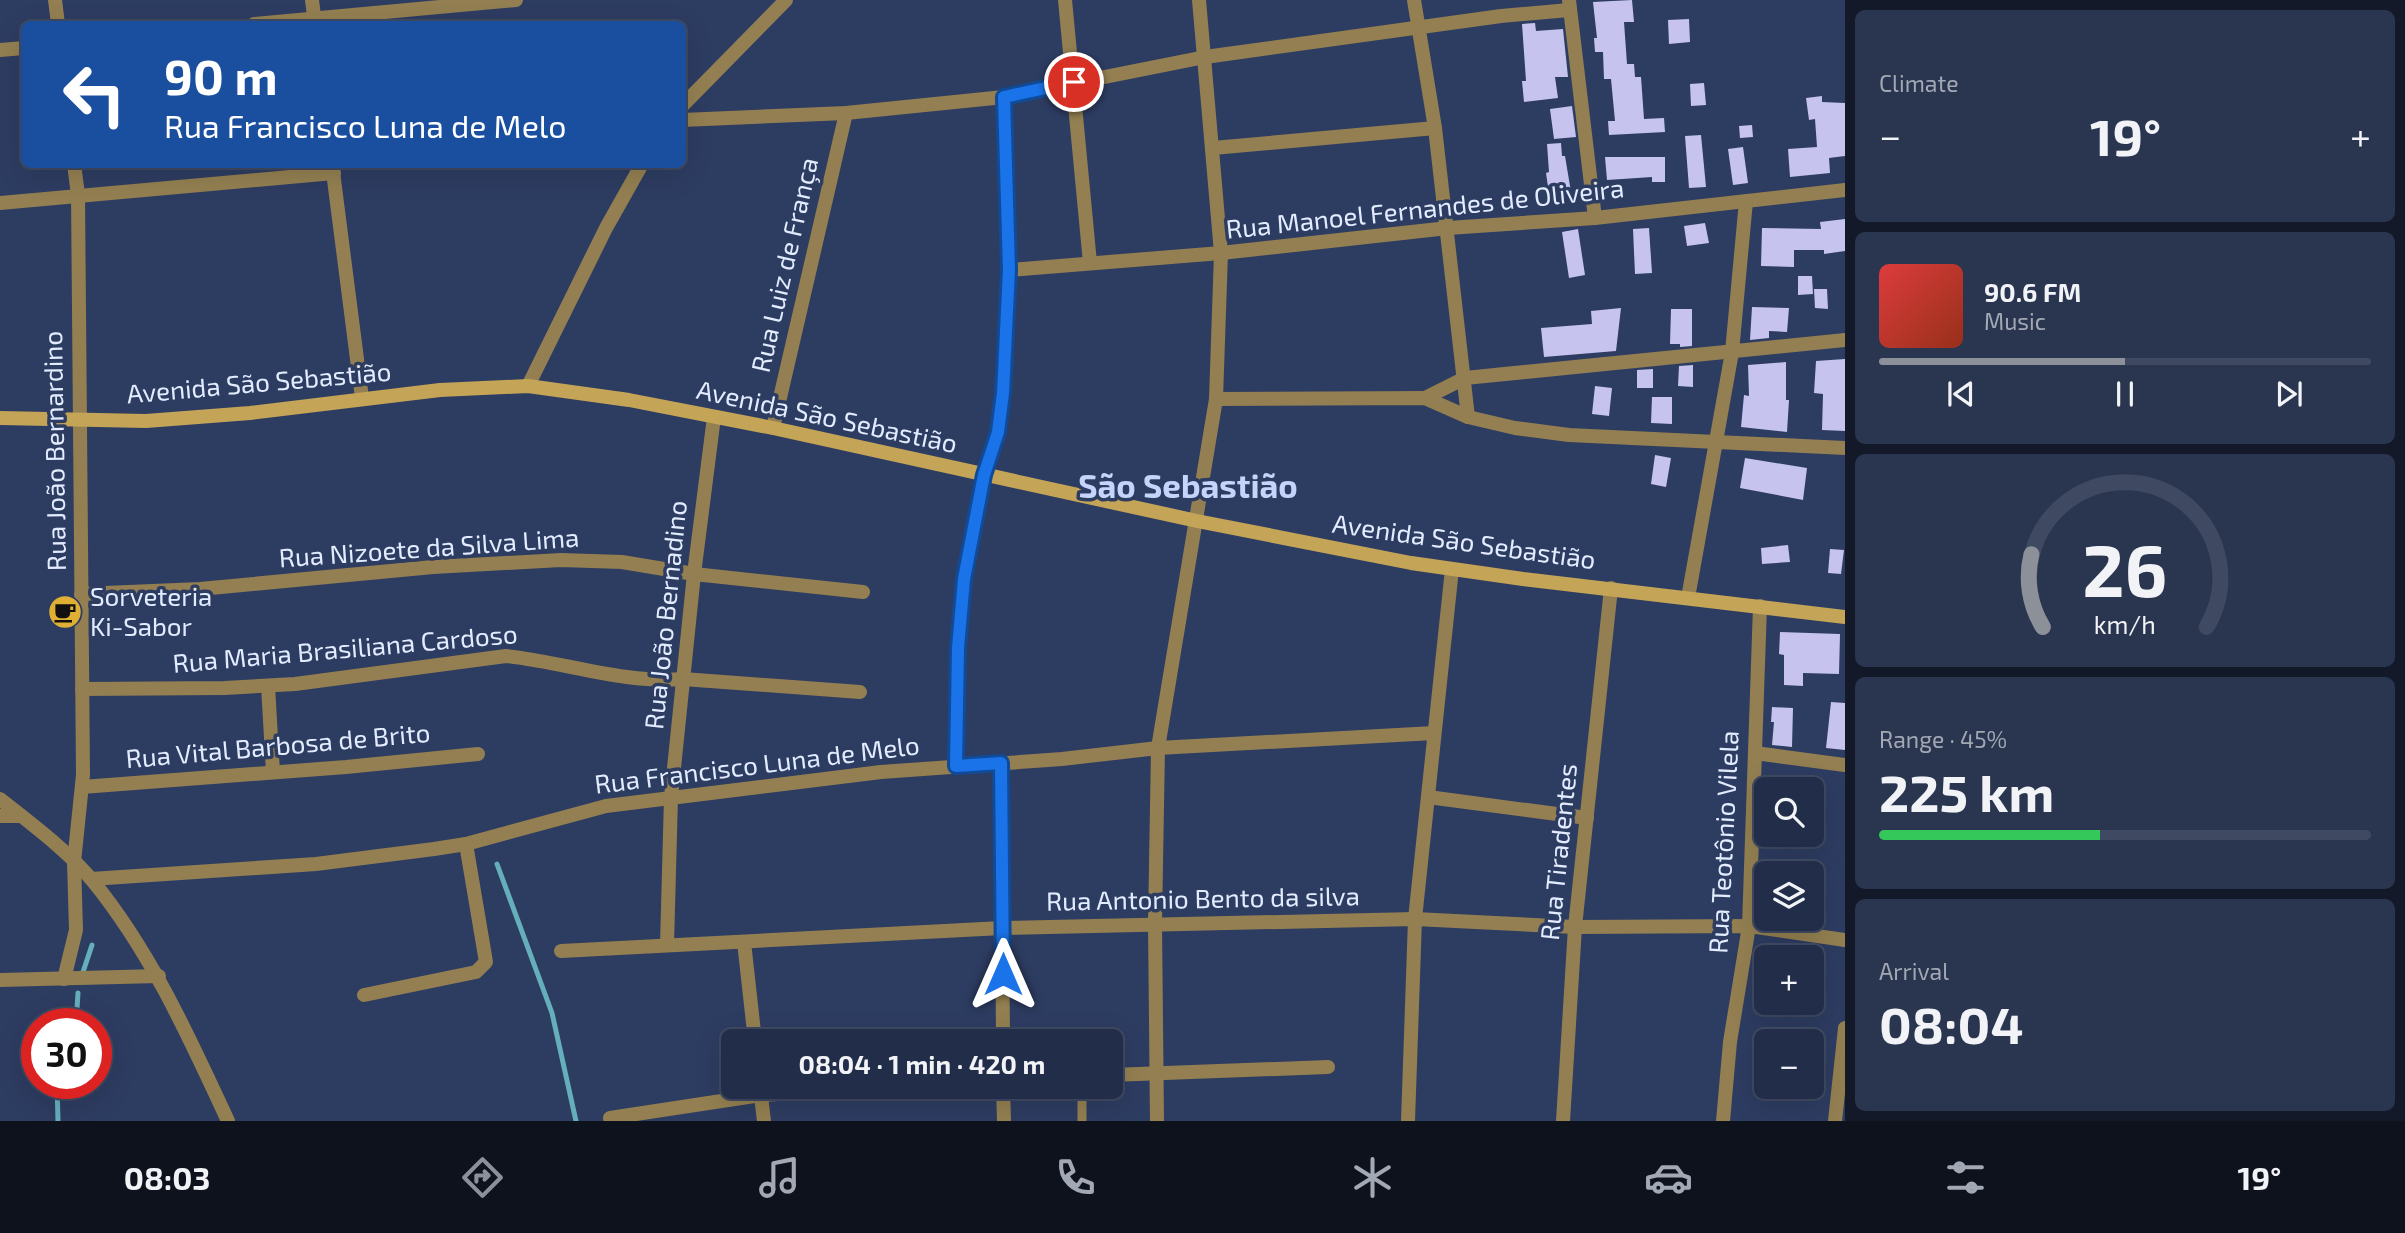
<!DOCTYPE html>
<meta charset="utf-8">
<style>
:root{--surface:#222d49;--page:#2a3550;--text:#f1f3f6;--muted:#a2a8b4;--line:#3f4961;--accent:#8c9099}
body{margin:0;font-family:"Exo 2",sans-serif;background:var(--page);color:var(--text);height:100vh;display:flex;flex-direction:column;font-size:26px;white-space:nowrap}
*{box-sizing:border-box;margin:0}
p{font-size:23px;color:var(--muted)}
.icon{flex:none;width:38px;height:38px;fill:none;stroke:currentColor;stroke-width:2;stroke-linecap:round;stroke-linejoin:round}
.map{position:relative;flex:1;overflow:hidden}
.details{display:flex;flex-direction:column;gap:10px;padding:10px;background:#131928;width:560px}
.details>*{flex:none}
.guide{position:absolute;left:21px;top:21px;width:665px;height:147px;border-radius:10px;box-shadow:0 7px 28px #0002,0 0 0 2px var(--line);background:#1a4fa0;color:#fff;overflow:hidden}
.tools{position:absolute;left:1754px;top:777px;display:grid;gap:14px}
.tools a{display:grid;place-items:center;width:70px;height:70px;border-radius:10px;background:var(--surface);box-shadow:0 7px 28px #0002,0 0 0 2px var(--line);font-size:35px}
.speed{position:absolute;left:21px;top:1008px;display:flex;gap:14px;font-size:35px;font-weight:700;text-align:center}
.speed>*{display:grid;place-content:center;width:91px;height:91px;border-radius:50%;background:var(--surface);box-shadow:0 7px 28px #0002,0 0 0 2px var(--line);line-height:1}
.speed .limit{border:10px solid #d22;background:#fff;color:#111}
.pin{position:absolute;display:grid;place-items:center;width:60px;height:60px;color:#fff;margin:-30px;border:4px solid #fff;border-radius:50%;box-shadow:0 2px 7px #0007}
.me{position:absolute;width:77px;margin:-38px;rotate:0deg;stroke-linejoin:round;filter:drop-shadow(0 0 5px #0008)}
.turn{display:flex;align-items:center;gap:24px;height:147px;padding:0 28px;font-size:32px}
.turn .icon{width:91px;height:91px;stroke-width:2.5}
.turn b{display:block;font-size:49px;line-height:60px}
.big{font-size:52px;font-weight:700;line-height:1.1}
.details .card{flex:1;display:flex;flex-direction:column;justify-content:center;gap:10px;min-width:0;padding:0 24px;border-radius:10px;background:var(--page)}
.details .dial{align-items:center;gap:0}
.dial svg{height:182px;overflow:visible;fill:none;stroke:var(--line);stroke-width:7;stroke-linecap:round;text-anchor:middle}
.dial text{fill:var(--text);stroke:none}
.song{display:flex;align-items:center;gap:21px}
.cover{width:84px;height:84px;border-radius:10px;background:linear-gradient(135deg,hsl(0 70% 55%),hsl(10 70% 35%))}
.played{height:7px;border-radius:4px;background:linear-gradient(90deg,var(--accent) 50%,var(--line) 50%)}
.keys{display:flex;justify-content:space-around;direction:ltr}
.heat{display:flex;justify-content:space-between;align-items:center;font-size:38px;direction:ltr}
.charge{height:10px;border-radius:5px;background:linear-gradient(90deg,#34c759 45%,var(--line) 0)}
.trip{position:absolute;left:721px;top:1029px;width:402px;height:70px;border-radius:10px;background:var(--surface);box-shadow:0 7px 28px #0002,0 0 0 2px var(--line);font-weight:700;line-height:70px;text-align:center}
.menu{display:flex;height:112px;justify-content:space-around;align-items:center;background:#0e121d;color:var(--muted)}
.menu .icon{width:49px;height:49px}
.menu .current{color:var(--accent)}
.menu b{font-size:32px;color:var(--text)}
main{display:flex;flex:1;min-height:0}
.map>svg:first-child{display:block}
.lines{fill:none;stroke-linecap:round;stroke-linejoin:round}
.stream{stroke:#65aebc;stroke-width:5}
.building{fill:#c6c3ef}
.service{stroke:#937f51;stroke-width:9}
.minor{stroke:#937f51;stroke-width:14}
.tertiary{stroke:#937f51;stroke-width:14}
.secondary{stroke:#c4a456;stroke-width:14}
.route-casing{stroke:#114b97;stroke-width:18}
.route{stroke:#1a73e8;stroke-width:12}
.labels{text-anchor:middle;stroke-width:7;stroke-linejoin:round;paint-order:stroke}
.street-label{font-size:26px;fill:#e3ecff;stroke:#2d3c61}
.poi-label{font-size:26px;fill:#e3ecff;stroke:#2d3c61;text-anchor:start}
.district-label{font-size:33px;font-weight:bold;fill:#c5d4fa;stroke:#2d3c61}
</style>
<main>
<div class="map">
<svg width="1845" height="1121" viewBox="0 0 1845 1121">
<rect width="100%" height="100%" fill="#2d3c61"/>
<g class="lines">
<g class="stream">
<path d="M497 864 552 1013 576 1121"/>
<path d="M82 975 92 945"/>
<path d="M76 1024 78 993"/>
<path d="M57 1083 58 1121"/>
</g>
</g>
<g class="building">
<path d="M1632 0 1634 22H1624L1627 64H1634L1635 77H1641L1644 119 1664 118 1665 132 1609 135 1608 121H1615L1611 79H1604L1603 52H1595L1594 38H1597L1593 2Z"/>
<path d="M1689 19 1690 42 1669 44 1668 20Z"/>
<path d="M1535 23 1536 31 1563 29 1568 77H1555L1558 98 1524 102 1522 81H1526L1522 24Z"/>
<path d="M1704 83 1706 105 1691 106 1690 84Z"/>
<path d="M1822 96V102L1845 103V156L1829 158 1830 173 1790 177 1788 149 1817 147 1815 119 1809 120 1806 98Z"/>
<path d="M1572 106 1576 137 1554 139 1550 109Z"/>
<path d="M1752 125 1753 137 1740 138 1739 126Z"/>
<path d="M1701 135 1706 187 1689 188 1685 136Z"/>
<path d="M1561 143 1562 156H1565L1572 198 1550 201 1546 173 1549 172 1547 144Z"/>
<path d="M1743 147 1748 183 1733 185 1728 149Z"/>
<path d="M1605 157H1665V182H1652V177L1607 180Z"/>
<path d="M1845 219V251L1824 254V250H1794V267L1761 266 1762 228 1821 229 1820 222Z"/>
<path d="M1705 223 1709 243 1687 246 1684 226Z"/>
<path d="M1649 228 1652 273 1635 274 1633 229Z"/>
<path d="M1578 229 1585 275 1569 278 1562 232Z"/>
<path d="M1798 276H1812L1813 294 1798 295Z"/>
<path d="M1814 289H1827L1828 309 1815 308Z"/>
<path d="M1752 307 1789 308 1787 332 1769 331V338L1750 340Z"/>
<path d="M1621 308 1616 351 1544 357 1541 328 1592 324 1591 311Z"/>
<path d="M1671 309H1692V346L1680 347V344H1670Z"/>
<path d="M1845 359V431L1822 430 1823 394 1814 393 1816 361Z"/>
<path d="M1786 362V400H1789L1787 432 1741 427 1744 395 1749 396 1748 365Z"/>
<path d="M1693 365V387L1678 386 1679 366Z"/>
<path d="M1653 369V388H1637V370Z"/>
<path d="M1595 386 1612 388 1609 416 1592 414Z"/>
<path d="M1652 397H1672V424L1651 423Z"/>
<path d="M1655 455 1671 458 1666 487 1651 484Z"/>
<path d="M1745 458 1807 468 1803 500 1740 488Z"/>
<path d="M1788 545 1790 562 1762 564 1761 548Z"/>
<path d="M1830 549 1844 550 1841 574 1828 573Z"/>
<path d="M1780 632 1840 634 1839 674 1803 673V686L1784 685V655L1779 654Z"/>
<path d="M1831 702 1845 703V750L1826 748Z"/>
<path d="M1772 707 1793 708 1792 747 1772 745 1774 722H1771Z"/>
</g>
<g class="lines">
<path class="service" d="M1082 1121V1087"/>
<g class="minor">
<path d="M55 0 58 24"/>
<path d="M312 0 315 24"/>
<path d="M1065 0 1090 263"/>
<path d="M1414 0 1435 128 1468 417"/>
<path d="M1569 0 1595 218"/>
<path d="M254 24 516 0"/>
<path d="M0 50 24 48"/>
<path d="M682 106 786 0"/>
<path d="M682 120 846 113 1004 97 1205 57 1501 16 1569 10"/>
<path d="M1213 148 1435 128"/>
<path d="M332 164 362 398"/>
<path d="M0 203 334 173"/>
<path d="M1009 270 1221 253 1448 228 1595 218 1845 190"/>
<path d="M528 386 606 228 642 164"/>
<path d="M1425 398 1465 378 1845 340"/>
<path d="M1216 399 1425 398 1468 417 1515 428 1569 435 1845 448"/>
<path d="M773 428 846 113"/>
<path d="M81 594 200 589 433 567 561 560 622 562 694 574 863 592"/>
<path d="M1688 598 1732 352 1746 201"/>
<path d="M268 686 273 772"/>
<path d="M82 689 225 688 295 684 506 656C565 662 623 684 683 679L860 692"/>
<path d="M1755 753 1845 765"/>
<path d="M1001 763 1003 1041"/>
<path d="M956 766 958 648 964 579 984 475 998 432 1003 393 1009 270 1004 97"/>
<path d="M82 787 346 767 478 754"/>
<path d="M1428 797 1587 818"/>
<path d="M0 816H21"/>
<path d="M91 879 316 864 434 849 466 844 606 806 881 772 1062 759 1158 748 1434 733"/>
<path d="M744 942 755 1041"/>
<path d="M667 945 671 797 694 574 714 417"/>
<path d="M561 951 1002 928 1415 919 1575 927 1749 926 1845 940"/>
<path d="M64 979 76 930 74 862 83 775 78 195 74 164"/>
<path d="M0 980 159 976"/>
<path d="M364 995 476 972 486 962 466 844"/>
<path d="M1111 1075 1328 1067"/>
<path d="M1003 1087 1004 1121"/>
<path d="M760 1088 764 1121"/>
<path d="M610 1118 761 1095 895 1087"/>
<path d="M1157 1121 1155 923 1158 748 1216 399 1221 253 1199 0"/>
<path d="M1408 1121 1415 919 1452 569"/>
<path d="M1563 1121 1575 927 1611 588"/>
<path d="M1723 1121 1730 1042 1749 926 1760 606"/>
<path d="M1835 1121 1845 1028"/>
</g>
<path class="tertiary" d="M0 799C30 823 68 851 92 880 151 952 189 1037 228 1121"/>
<path class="secondary" d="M0 418 146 421 250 413 440 390 528 386 629 400 773 428 1197 521 1411 563 1523 579 1845 617"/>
</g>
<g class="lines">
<g class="route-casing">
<path id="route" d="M1003 974 1001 763 956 766 958 648 964 579 984 475 998 432 1003 393 1009 270 1004 97 1074 82"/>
</g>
<use href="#route" class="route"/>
</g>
<defs>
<g id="cafe-disc" transform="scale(1.75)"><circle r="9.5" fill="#dfb034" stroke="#2d3c61"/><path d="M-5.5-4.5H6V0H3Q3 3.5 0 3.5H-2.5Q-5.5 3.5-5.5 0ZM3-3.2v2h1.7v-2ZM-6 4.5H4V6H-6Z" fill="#111"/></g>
</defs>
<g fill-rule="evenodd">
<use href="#cafe-disc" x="65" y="612"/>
</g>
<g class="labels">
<g class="street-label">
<text transform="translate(1425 209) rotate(-6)" y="9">Rua Manoel Fernandes de Oliveira</text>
<text transform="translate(785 265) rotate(-77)" y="9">Rua Luiz de França</text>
<text transform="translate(259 383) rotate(-5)" y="9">Avenida São Sebastião</text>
<text transform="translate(827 417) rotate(12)" y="9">Avenida São Sebastião</text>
<text transform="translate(55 451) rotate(-91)" y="9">Rua João Bernardino</text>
<text transform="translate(1464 542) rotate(8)" y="9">Avenida São Sebastião</text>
<text transform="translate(429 548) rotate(-4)" y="9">Rua Nizoete da Silva Lima</text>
<text transform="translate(666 615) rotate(-84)" y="9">Rua João Bernadino</text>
<text transform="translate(345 649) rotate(-5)" y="9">Rua Maria Brasiliana Cardoso</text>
<text transform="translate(278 746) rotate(-5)" y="9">Rua Vital Barbosa de Brito</text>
<text transform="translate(757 765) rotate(-7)" y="9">Rua Francisco Luna de Melo</text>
<text transform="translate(1724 842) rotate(-87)" y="9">Rua Teotônio Vilela</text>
<text transform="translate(1559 852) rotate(-84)" y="9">Rua Tiradentes</text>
<text transform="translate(1203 899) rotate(-1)" y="9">Rua Antonio Bento da silva</text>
</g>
<g class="poi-label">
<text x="90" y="606">Sorveteria<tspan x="90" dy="30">Ki-Sabor</tspan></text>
</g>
<g class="district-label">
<text x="1188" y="498">São Sebastião</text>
</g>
</g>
</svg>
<div class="tools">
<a><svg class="icon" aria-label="search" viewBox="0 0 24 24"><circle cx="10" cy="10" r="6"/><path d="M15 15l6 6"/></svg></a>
<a><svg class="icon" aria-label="layers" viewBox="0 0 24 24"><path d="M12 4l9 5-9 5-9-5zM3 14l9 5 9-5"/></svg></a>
<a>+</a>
<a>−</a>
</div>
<div class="speed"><div class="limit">30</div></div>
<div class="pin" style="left:1074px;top:82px;background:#d93025"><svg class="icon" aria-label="arrive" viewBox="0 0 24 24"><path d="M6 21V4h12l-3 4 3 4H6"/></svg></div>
<svg class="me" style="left:1003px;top:974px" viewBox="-20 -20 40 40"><path d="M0-17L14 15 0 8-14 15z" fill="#1a73e8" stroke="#fff" stroke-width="4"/></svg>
<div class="trip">08:04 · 1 min · 420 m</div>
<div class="guide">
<div class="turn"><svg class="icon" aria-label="left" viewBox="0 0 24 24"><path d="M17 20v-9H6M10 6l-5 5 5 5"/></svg><div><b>90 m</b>Rua Francisco Luna de Melo</div></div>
</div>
</div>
<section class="details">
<div class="card"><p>Climate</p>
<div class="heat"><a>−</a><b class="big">19°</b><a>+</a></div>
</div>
<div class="card">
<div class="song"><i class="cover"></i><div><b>90.6 FM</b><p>Music</p></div></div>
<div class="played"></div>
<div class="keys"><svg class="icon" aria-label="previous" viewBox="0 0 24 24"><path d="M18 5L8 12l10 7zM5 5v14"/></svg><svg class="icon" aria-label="pause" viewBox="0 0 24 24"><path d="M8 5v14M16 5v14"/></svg><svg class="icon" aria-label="next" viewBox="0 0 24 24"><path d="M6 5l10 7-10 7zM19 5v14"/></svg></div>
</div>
<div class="card dial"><svg viewBox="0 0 100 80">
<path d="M14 69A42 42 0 1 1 86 69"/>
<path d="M14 69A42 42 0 0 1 9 37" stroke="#8c9099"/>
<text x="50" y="56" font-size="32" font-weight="700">26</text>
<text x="50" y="72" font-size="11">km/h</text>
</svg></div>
<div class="card"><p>Range · 45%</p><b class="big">225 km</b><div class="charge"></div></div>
<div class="card"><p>Arrival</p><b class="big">08:04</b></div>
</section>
</main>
<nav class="menu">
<b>08:03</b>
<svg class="icon current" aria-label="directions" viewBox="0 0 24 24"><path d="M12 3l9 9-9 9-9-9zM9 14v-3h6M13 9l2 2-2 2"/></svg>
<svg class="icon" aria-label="music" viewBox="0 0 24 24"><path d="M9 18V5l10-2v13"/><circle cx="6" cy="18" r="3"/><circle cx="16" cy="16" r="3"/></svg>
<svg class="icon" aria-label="phone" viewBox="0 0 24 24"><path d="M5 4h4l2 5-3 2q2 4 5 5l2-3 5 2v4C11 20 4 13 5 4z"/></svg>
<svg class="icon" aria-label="climate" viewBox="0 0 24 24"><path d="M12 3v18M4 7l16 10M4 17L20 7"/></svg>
<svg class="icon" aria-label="car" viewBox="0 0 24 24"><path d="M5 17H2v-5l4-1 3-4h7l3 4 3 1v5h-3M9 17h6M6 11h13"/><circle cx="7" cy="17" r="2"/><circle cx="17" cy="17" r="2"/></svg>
<svg class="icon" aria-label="filters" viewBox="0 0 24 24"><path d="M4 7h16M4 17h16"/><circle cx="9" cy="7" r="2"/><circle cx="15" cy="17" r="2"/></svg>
<b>19°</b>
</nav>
